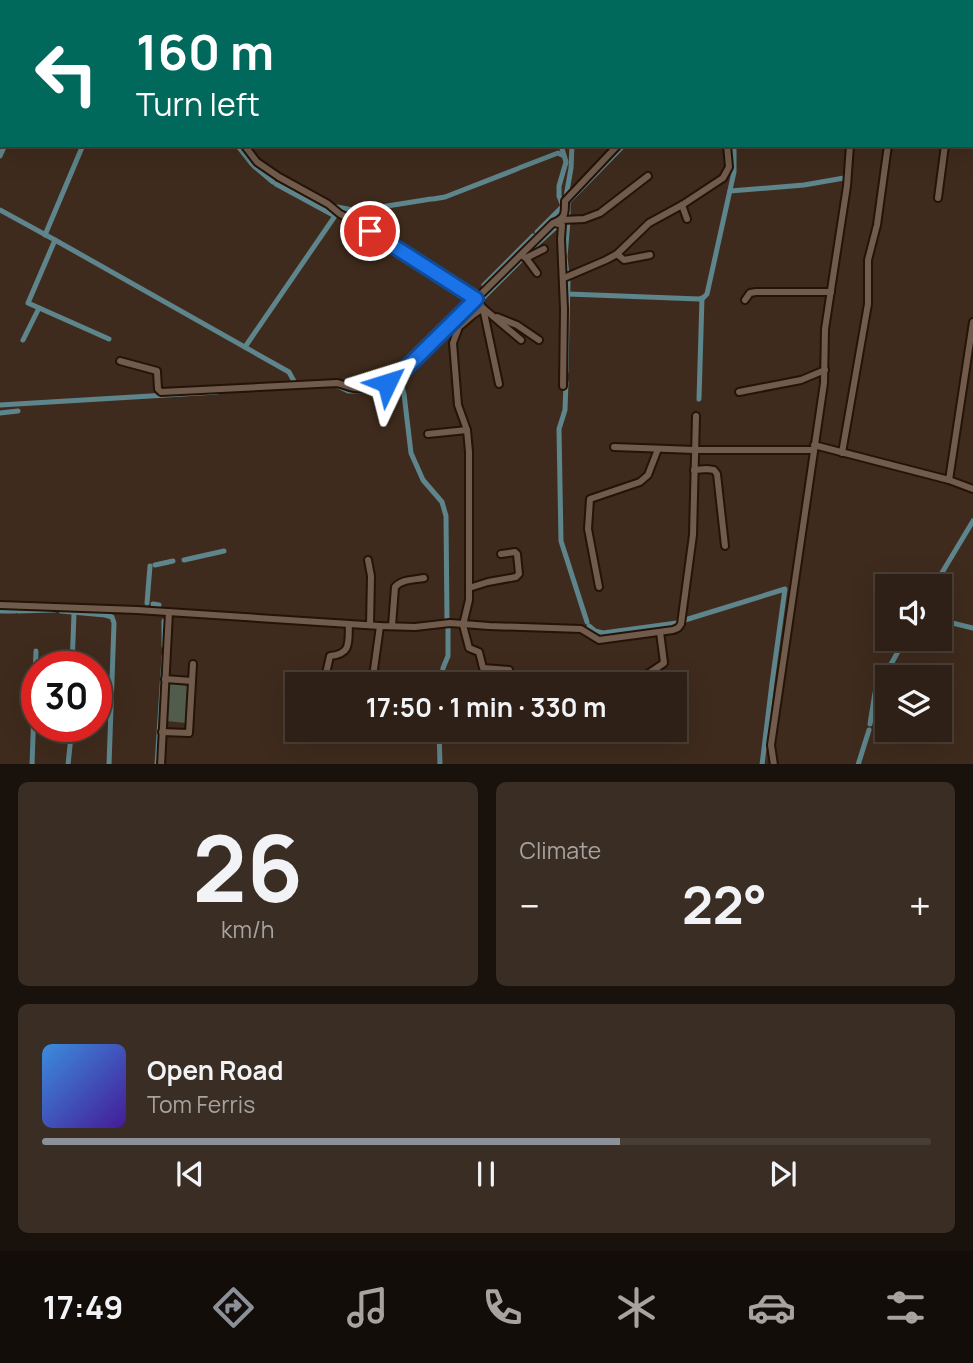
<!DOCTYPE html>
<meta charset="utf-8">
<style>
:root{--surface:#2e2016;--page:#3a2d23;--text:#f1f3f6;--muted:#a7a3a1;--line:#493e35;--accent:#8c9099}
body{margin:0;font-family:Manrope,sans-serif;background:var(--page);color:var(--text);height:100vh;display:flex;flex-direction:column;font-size:26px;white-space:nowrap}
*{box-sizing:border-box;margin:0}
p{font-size:23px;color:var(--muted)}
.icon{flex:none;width:38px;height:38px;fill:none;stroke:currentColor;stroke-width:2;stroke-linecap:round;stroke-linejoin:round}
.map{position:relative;height:764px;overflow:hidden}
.sheet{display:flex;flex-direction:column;gap:18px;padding:18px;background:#19120c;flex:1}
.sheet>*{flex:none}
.hud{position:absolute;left:0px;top:0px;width:973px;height:147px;box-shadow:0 7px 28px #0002,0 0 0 2px var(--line);background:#00695c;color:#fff;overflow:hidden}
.fabs{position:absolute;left:875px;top:574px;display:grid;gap:14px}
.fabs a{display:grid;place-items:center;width:77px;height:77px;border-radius:0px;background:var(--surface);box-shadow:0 7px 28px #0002,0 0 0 2px var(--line);font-size:35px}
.speed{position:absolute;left:21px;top:651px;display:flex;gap:14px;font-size:35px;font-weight:700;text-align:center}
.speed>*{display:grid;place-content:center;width:91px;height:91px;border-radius:50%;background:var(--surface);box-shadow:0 7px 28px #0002,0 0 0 2px var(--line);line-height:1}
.speed .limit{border:10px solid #d22;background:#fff;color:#111}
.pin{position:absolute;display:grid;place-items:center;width:60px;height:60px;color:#fff;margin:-30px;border:4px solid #fff;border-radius:50%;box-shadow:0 2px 7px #0007}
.me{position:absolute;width:77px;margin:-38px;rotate:49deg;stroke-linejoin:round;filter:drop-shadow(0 0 5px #0008)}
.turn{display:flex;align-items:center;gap:24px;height:147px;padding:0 21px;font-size:32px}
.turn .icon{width:91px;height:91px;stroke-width:2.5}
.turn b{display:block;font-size:49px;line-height:60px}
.big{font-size:52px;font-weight:700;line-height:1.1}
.sheet .card{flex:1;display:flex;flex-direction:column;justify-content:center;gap:10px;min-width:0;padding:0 24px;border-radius:10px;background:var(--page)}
.sheet .dial{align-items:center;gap:0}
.dial b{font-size:91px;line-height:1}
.song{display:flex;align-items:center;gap:21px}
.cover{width:84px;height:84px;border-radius:10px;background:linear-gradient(135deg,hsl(210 70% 55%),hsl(260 70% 35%))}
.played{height:7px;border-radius:4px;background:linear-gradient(90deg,var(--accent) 65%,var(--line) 65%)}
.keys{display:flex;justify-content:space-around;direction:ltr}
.heat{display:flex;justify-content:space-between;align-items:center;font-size:38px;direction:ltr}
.sheet .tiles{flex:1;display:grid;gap:18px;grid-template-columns:1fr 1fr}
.card:last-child{grid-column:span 2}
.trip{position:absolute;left:285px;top:672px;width:402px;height:70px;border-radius:0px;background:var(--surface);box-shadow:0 7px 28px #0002,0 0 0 2px var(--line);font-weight:700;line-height:70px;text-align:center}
.tabs{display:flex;height:112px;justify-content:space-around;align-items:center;background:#120d09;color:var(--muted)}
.tabs .icon{width:49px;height:49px}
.tabs .on{color:var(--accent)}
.tabs b{font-size:32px;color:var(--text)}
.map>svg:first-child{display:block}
.green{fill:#515c4c}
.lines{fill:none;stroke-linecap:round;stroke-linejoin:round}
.canal{stroke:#5d858b;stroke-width:5}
.street-casing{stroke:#241306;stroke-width:10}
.street{stroke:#705b4c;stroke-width:6}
.route-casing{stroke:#114b97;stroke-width:18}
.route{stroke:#1a73e8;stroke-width:12}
</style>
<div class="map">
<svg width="973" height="765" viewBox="0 0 973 765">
<rect width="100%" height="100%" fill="#3e2b1d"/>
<path class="green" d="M168 683 189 686 186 723 166 721Z"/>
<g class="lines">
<g class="canal">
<path d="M298 0 301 2"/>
<path d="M563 0V2"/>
<path d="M81 2 82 0"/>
<path d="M324 2 325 0"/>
<path d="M412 2 419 0"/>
<path d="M556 2V0"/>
<path d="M0 30 2 31"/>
<path d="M237 145 252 164"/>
<path d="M0 156 5 145"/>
<path d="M254 166 273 182"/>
<path d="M519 168 558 153 562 155"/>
<path d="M730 191 804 185 844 178"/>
<path d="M566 197 571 168 572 145"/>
<path d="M433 199 445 197 517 169"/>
<path d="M337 207 369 213 381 207 431 199"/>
<path d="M0 210 55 240"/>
<path d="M568 218V202L624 145"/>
<path d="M537 232 563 206 559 196V186L566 162 561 145"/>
<path d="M45 235 83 145"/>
<path d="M525 255 556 227 560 229"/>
<path d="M567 275 565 257 568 221"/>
<path d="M484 285 533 236"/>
<path d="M568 294 699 299 703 298 707 294 734 172V145"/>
<path d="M480 301 522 259"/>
<path d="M109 339 28 303 55 240 289 372 297 387"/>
<path d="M23 340 39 308"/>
<path d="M245 347 335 216 276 184"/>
<path d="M429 351 477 304"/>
<path d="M566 372 568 279"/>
<path d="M404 377 427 354"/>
<path d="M400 380 404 394 411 453 423 480 442 502 446 516 447 621"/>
<path d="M566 382 565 410 559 429 561 541 587 622"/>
<path d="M336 385 348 391H362"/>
<path d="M379 388 389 386 402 378"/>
<path d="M699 399 702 298"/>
<path d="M0 405 217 392"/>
<path d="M0 413 18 411"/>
<path d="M184 560 224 551"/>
<path d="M155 565 173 561"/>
<path d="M934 586 973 521"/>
<path d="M147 603 150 566"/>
<path d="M153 604 159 605"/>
<path d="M0 611H15"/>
<path d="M18 611 54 610"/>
<path d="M61 611 105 615 112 617 114 623 109 765"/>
<path d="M685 620 785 589 772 683 762 765"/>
<path d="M940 620 973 628"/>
<path d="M589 626 595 631 603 633 677 623"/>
<path d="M164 646V621"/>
<path d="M72 667 74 613"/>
<path d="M442 684 443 668 448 656V626"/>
<path d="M870 724 875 693 905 639"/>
<path d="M439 730 440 765"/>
<path d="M32 765 36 651"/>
<path d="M68 765 72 726"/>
<path d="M157 765 164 656"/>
<path d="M858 765 869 730"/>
</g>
<g class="street-casing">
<g id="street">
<path d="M835 0 839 2"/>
<path d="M49 2 50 0"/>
<path d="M99 2 100 0"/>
<path d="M168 2 169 0"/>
<path d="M679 2 680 0"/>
<path d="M0 25 2 26"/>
<path d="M971 57 973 65H971"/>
<path d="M244 145 257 162 279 177 328 204 340 214 354 221 387 241 476 299 483 308 473 315 459 327 453 343 458 405 467 430 469 452V600L463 625 469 648 479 652 483 668 509 670"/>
<path d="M938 198 945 145"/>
<path d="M682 205 687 219"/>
<path d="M561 220 584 219 600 213 648 176"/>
<path d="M555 223 562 225 561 239 564 309 563 386"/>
<path d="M617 254 624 260 650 255"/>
<path d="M521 255 526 258 537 273"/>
<path d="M526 258 544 249"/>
<path d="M564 278 606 260 617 254 649 223 682 205 723 178 729 167 727 145"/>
<path d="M745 300 750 293 756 292H831"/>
<path d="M497 317 517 325 539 340"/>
<path d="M120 361 157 371 158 389 161 392 337 383C342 384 348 387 354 388 369 390 388 384 399 375L553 223C566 218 565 213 565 201L618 145"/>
<path d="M499 384 483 308 521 340"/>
<path d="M739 392 801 380 825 370"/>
<path d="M428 434 467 430"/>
<path d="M814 445 949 480 973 489"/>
<path d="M614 447 695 450H813"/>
<path d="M842 453 868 304V260L877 225 888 145"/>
<path d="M694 470 707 469 714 470 717 474 725 546"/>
<path d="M949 480 973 322"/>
<path d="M368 560 371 576 370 625"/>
<path d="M599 587 588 529 590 499 640 482 648 475 658 449"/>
<path d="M469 588 488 582 516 577 519 574 517 554 515 552 501 554"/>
<path d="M0 605 137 610 380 626 415 627 450 623 489 626 581 629 599 640 673 630 678 628 681 624 693 535 696 416"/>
<path d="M392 626 395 587C402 579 414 580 424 578"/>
<path d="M165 679 192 681"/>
<path d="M325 684 327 669 330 656C352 654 348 642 349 624"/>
<path d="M372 684 380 626"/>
<path d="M633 684 664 663 660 632"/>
<path d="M162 732 189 733 193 664"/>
<path d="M161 765 169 612"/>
<path d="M774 765 771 745 824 383 825 329 847 186 850 145"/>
</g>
</g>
<use href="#street" class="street"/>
</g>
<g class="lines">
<g class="route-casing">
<path id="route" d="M370 231 476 299 399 375 387 383"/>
</g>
<use href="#route" class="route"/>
</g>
</svg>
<div class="fabs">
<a><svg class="icon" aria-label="sound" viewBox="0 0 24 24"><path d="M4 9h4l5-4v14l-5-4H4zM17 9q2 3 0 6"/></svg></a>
<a><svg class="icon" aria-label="layers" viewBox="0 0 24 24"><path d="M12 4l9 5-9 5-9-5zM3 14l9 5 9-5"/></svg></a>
</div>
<div class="speed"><div class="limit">30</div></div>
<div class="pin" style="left:370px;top:231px;background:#d93025"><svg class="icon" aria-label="arrive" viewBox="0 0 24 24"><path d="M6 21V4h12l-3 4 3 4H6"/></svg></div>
<svg class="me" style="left:387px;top:383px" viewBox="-20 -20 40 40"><path d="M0-17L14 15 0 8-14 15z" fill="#1a73e8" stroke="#fff" stroke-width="4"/></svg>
<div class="trip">17:50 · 1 min · 330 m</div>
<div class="hud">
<div class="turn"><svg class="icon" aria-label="left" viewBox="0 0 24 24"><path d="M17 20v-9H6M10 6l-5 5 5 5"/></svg><div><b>160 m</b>Turn left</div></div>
</div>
</div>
<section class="sheet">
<div class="tiles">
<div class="card dial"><b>26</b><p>km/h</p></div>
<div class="card"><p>Climate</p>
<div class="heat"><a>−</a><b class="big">22°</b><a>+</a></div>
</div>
<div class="card">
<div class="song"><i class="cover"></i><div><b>Open Road</b><p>Tom Ferris</p></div></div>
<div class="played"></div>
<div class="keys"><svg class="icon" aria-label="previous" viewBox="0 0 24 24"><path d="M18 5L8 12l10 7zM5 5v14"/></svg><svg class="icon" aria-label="pause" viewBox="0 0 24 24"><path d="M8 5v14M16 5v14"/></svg><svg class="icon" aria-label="next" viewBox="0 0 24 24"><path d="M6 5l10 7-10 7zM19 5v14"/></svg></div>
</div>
</div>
</section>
<nav class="tabs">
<b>17:49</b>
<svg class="icon on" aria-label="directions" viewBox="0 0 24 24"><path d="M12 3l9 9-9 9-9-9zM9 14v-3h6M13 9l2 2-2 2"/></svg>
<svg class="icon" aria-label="music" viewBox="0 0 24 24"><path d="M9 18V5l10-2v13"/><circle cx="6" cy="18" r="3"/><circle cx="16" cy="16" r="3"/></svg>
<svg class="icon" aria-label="phone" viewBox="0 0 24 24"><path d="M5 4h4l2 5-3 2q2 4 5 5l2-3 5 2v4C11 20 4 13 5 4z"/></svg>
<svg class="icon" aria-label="climate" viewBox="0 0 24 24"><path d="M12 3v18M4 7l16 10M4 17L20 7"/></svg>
<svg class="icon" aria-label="car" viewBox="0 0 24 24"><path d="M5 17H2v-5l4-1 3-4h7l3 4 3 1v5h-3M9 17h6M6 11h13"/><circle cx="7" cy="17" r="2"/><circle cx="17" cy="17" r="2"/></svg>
<svg class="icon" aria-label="filters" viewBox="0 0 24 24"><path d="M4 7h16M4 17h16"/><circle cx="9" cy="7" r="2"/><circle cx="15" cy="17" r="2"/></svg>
</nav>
